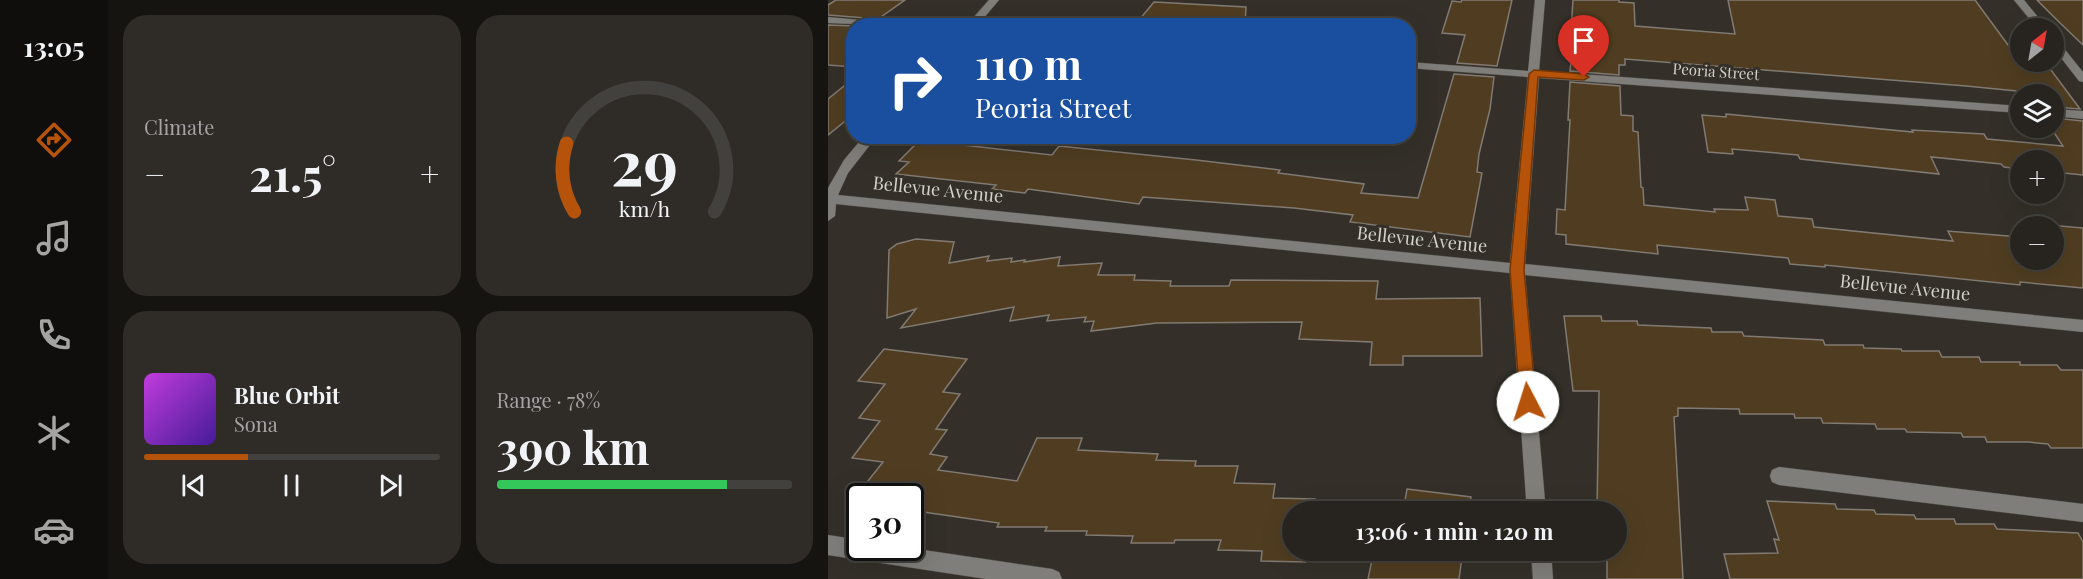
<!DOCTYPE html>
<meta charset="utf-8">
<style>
:root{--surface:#27241f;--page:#2f2c28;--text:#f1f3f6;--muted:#a4a4a4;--line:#43413d;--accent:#b45309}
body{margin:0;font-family:"Playfair Display",serif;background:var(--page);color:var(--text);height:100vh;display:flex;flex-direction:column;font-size:22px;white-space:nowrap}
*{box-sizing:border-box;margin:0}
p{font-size:20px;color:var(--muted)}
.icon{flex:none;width:33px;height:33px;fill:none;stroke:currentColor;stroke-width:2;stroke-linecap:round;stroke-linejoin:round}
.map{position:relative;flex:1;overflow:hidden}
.drawer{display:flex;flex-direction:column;gap:15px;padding:15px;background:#151411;width:720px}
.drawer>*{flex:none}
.top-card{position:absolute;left:18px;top:18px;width:570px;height:126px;border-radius:24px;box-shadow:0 6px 24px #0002,0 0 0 2px var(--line);background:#1a4fa0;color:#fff;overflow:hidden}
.needle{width:39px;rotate:31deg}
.fabs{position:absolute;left:1182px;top:18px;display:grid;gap:12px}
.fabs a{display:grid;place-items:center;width:54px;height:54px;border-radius:50%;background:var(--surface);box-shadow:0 6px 24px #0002,0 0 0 2px var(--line);font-size:30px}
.speed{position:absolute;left:18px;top:483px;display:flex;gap:12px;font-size:30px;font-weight:700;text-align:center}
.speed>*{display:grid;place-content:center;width:78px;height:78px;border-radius:50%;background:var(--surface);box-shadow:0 6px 24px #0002,0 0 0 2px var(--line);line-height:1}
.speed .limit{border:3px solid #111;border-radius:9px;background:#fff;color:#111}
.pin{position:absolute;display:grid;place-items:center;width:51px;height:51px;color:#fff;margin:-62px -26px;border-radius:50% 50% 50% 0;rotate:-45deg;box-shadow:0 0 6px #0007}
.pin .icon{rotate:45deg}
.me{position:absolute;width:66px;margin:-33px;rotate:355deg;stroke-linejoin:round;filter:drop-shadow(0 0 4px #0008)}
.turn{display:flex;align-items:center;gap:21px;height:126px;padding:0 30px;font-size:27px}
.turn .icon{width:78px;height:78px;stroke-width:2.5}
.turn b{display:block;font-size:42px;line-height:51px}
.big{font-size:45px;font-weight:700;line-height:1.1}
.drawer .widget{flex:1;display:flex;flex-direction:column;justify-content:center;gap:9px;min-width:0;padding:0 21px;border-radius:24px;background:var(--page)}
.drawer .dial{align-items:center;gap:0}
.dial svg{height:156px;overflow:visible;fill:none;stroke:var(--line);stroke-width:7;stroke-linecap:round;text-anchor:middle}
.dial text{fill:var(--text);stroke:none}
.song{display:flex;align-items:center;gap:18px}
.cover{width:72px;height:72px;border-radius:9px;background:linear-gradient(135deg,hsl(290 70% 55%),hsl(260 70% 35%))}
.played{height:6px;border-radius:3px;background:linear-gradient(90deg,var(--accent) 35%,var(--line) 35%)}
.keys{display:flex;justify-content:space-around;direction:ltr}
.heat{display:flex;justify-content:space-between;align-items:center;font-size:33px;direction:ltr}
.charge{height:9px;border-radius:4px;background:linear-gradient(90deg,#34c759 78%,var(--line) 0)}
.drawer .tiles{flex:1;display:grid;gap:15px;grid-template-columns:repeat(2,1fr)}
.trip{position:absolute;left:454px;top:501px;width:345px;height:60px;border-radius:30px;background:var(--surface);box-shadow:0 6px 24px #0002,0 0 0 2px var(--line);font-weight:700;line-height:60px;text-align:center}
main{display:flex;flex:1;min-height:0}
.dock{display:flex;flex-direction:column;width:108px;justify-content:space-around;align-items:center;background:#100e0c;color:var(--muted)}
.dock .icon{width:42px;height:42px}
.dock .current{color:var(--accent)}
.dock b{font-size:27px;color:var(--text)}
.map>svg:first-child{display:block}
.building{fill:#503d21;stroke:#807a72;stroke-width:1.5}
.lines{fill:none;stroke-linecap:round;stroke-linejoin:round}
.minor-casing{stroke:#514d46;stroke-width:1}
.minor{fill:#7f7e7a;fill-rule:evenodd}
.route{fill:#b45309;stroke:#753606;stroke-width:1.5}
.labels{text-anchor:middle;stroke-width:6;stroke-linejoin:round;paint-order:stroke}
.far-street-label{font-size:15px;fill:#d3d1cc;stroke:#343029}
.street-label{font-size:18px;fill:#d3d1cc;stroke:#343029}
</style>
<main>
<nav class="dock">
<b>13:05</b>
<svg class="icon current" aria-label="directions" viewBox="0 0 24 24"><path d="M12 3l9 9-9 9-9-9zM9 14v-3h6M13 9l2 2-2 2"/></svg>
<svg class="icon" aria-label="music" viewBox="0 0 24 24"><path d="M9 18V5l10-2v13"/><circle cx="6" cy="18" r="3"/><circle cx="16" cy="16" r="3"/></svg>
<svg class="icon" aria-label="phone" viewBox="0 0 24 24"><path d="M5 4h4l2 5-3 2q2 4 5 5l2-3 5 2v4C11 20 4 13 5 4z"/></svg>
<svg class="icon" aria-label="climate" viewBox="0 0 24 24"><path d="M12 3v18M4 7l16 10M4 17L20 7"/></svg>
<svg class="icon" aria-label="car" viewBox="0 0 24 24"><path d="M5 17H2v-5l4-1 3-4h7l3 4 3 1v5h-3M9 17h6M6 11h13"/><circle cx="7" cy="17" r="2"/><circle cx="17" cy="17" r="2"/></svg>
</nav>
<section class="drawer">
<div class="tiles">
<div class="widget"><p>Climate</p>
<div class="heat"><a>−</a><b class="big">21.5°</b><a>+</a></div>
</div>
<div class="widget dial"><svg viewBox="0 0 100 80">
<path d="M14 69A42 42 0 1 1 86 69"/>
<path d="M14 69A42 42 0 0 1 10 34" stroke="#b45309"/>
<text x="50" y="56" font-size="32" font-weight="700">29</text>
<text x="50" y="72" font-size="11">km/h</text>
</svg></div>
<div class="widget">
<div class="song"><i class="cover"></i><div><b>Blue Orbit</b><p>Sona</p></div></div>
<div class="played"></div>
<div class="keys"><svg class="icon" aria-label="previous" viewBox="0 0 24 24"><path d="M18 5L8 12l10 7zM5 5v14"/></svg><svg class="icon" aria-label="pause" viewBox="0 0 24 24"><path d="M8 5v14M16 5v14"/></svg><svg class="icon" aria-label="next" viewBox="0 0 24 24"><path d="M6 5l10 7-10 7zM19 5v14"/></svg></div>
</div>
<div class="widget"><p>Range · 78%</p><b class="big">390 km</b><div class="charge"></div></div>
</div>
</section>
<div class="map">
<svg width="1255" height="579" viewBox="0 0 1255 579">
<rect width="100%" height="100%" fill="#343029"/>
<g class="building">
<path d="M8 0H77L50 19 0 15V5Z"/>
<path d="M634 0H684L669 66 629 63 637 35 614 33 624 1 633 2Z"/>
<path d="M745 0H791V2L806 3 807 26 907 34 900 0H1147L1197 68 1223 70 1252 109 1226 107V94H1200L1199 92 1138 86 797 59V65H791V75L742 71 743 61H741Z"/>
<path d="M1209 0H1255V45L1230 21Z"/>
<path d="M326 2 418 7 417 26H306Z"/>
<path d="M0 25 26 26V67L0 65Z"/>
<path d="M626 74 666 77 662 109 651 154 649 172 654 173 642 237 522 222 525 215 466 208 315 197 311 204 200 189 197 193 164 189 168 185 68 174 81 162 71 161 96 136H142L134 145 224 155 231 146 368 160 452 170 450 173 536 184 533 193 590 198Z"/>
<path d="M26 78V114L0 135V99Z"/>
<path d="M742 82 792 86 793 115 805 116V131L810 132 813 187 815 188 816 205 887 212 886 209 920 210 917 197 947 200 950 216 984 219 986 227 1125 241 1120 231 1192 237V260H1226V226H1211L1210 224 1255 228V288L1192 282V285L997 265V267L962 264 960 258 829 245 830 254 738 244V235L728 234 729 209 737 210 742 120H740Z"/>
<path d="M898 114 1085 132 1084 130 1156 134 1159 139 1235 146 1223 128H1226V118L1255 121V175L1226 172V160H1192V169L1176 167 1173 164 1103 157 1111 174 972 159 970 155 904 149 905 154 880 152 874 115 898 117Z"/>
<path d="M88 239 126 242 121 263 161 256 159 261 184 258 183 262 197 260 196 262 232 257 230 266 274 263 270 275H307L306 280 343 281 342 286H401L403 280 550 281 548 299 652 298 654 356H575V365H542L544 342 471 339 474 322 329 323 263 331 266 321 256 322 258 317 219 321 221 315 182 321 186 307 73 328 88 309 59 318 61 250 69 244Z"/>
<path d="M736 316H773L774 321H809L810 325 883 328 884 332H914L916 336 995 340 997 345H1035L1036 348 1073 349 1074 351H1111L1114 357H1151L1153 362H1192V365H1229L1233 370H1255V448H1223L1220 444 1200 442H1159L1157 437H1135L1133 433 1079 432 1077 429H1049L1047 424 995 423 993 418H967L966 414H912L911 409 850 408V416L846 417 855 579H779V550H789V512H780V509L769 508 771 391H745Z"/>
<path d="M56 349 139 359 115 392 132 394 108 429 119 430 102 454 119 457 110 470 189 481 209 438H254L250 450 330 454 328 460 368 461 367 466H410L406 483 447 484 445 498 487 499 485 512H465V550H480L478 562 433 561 434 551 390 550 393 540H347L346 543H303L305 536 258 535 259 531H217L219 527H169L171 523 82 510V496H28L55 462 24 458 52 421 31 418 57 384 30 381Z"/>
<path d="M579 489 643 497 641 512H575Z"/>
<path d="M939 501 1007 504 1009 509 1046 510 1048 514 1086 515 1088 519H1126L1128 524H1166L1169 529 1250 533 1255 542V579H902L896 554 950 553 946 539 951 540Z"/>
<path d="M546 550H635L631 579H540Z"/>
</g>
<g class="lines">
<g class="minor-casing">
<g id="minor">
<path d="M161 0H171L149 26H138Z"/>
<path d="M707 0H717L711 71 1192 106V113L711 78 697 264 1255 320V332L697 275 718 512H699L682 273 8 204 7 216 0 221V188L16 160 36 136H49L20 173 10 195 682 263 700 77 580 68V62L700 71Z"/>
<path d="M1186 0H1196L1219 28H1209Z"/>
<path d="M0 17 65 23 70 26 0 23Z"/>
<path d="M1226 40 1230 41 1255 72V82L1251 81 1226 49Z"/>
<path d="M1226 109 1255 111V119L1226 116Z"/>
<path d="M951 467 1255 504V522L951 485 944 482 942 476 944 470Z"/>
<path d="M0 535 32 540V548H82L224 569 231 572 234 579H158L0 555Z"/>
<path d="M703 550H723L725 579H705Z"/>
</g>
</g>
<use href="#minor" class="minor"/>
</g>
<path class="route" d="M706 70 756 74 761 77 756 80 710 77 696 270 708 402 706 406 700 408 695 406 692 402 682 270 701 74Z"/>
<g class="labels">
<g class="far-street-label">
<text transform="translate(888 72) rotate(4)" y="5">Peoria Street</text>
</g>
<g class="street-label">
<text transform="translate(110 190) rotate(6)" y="6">Bellevue Avenue</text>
<text transform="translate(594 240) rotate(6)" y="6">Bellevue Avenue</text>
<text transform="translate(1077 288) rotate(6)" y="6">Bellevue Avenue</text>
</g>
</g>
</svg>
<div class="fabs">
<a><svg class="needle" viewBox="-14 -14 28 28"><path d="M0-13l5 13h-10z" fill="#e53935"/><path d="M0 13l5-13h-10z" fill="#a4a4a4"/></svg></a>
<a><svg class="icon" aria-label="layers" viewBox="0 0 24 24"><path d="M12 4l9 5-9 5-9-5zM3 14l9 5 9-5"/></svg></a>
<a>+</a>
<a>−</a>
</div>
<div class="speed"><div class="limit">30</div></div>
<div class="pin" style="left:756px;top:77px;background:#d93025"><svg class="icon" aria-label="arrive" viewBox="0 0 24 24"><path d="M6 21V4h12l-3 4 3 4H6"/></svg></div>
<svg class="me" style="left:700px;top:402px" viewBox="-20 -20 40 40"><circle r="19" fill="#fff"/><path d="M0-13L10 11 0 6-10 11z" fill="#b45309"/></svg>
<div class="trip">13:06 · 1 min · 120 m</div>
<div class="top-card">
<div class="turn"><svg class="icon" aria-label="right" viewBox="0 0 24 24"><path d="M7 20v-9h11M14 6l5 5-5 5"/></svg><div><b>110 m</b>Peoria Street</div></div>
</div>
</div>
</main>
